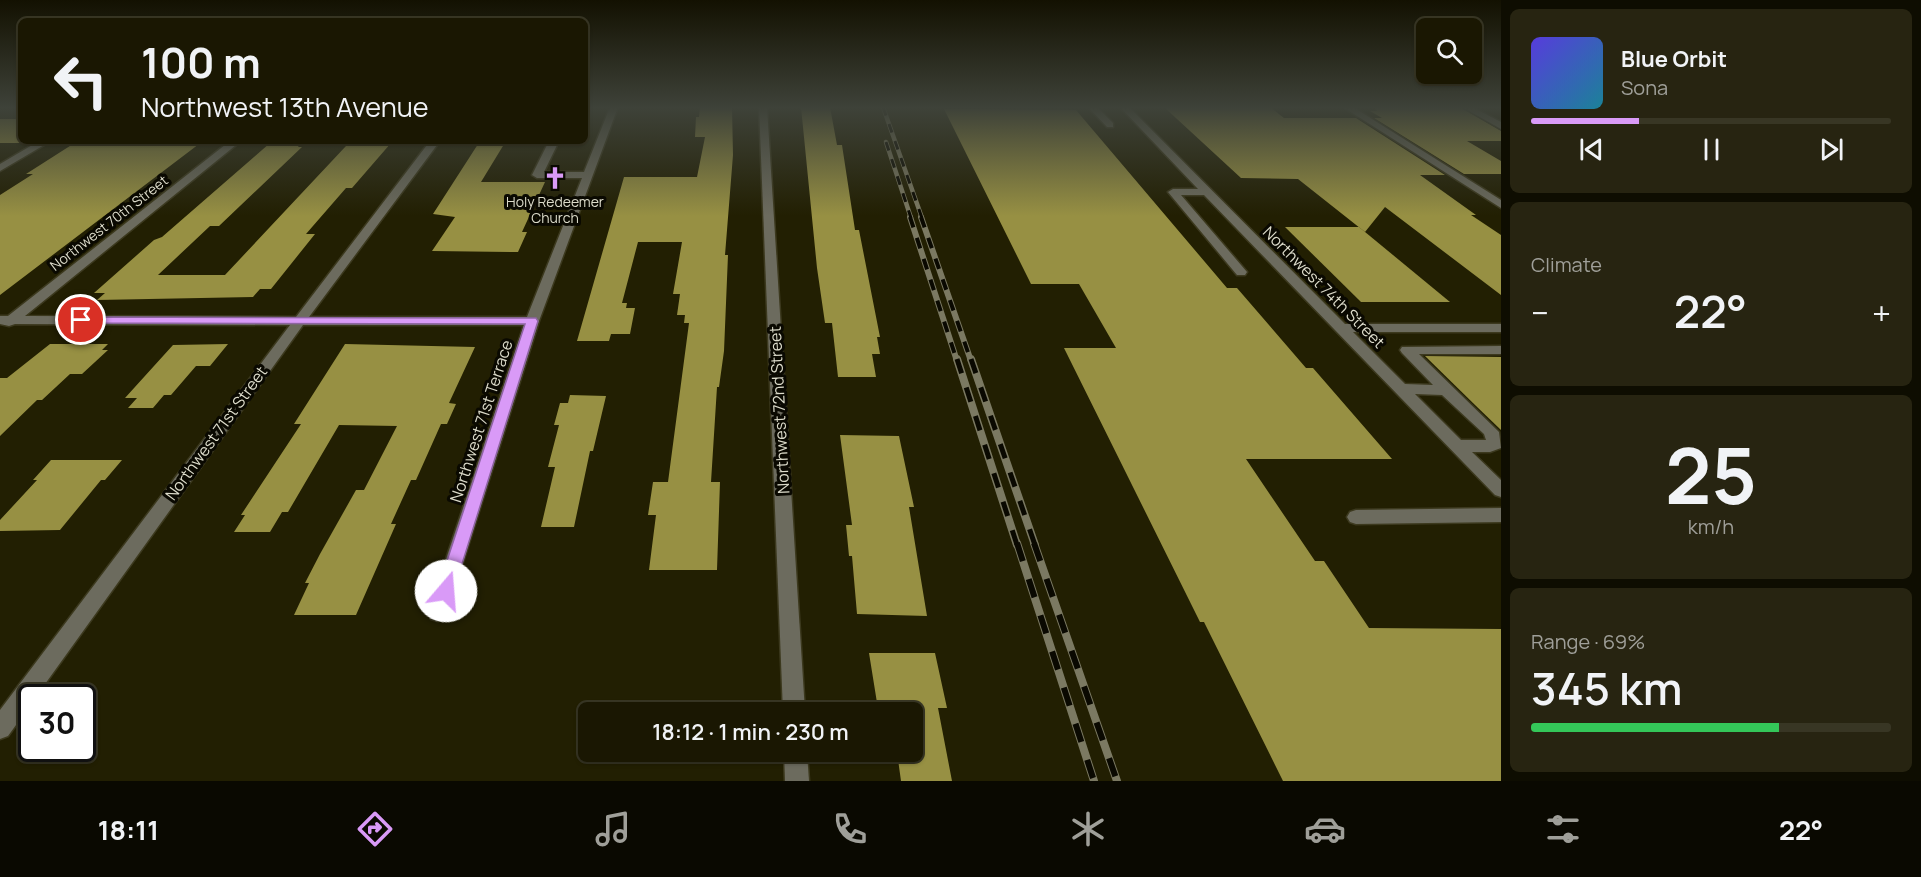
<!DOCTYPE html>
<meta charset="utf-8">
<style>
:root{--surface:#1a1702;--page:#272411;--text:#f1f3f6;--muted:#9f9f99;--line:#383624;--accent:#d99af7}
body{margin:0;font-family:Manrope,sans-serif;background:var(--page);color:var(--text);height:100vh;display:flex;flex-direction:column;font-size:22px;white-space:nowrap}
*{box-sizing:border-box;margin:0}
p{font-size:20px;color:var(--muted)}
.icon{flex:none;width:33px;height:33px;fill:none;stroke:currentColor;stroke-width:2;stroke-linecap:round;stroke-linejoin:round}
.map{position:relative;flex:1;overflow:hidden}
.details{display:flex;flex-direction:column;gap:9px;padding:9px;background:#0e0d01;width:420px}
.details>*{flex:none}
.banner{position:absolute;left:18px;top:18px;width:570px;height:126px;border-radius:9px;box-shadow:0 2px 4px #0004,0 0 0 2px var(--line);background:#1a1702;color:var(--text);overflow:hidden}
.tools{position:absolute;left:1416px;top:18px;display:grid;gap:12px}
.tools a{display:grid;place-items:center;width:66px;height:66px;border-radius:9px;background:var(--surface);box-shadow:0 2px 4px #0004,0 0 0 2px var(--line);font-size:30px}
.speed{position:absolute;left:18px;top:684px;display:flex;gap:12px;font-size:30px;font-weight:700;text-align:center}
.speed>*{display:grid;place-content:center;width:78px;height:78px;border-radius:50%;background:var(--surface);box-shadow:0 2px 4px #0004,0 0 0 2px var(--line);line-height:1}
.speed .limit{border:3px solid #111;border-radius:9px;background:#fff;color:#111}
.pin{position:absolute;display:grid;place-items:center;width:51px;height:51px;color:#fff;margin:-26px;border:3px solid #fff;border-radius:50%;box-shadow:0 2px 6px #0007}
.me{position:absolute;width:66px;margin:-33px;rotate:18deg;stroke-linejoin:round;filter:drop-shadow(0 0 4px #0008)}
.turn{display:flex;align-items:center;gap:21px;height:126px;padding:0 24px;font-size:27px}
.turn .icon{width:78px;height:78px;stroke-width:2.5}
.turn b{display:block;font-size:42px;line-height:51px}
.big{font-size:45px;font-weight:600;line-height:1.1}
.details .widget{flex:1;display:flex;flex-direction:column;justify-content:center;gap:9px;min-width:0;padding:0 21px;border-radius:9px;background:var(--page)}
.details .dial{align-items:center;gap:0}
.dial b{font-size:78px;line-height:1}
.song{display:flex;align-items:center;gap:18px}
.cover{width:72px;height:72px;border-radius:9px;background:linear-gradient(135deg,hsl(250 70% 55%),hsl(190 70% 35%))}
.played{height:6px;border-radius:3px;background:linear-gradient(90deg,var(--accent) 30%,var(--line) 30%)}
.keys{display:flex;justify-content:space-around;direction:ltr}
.heat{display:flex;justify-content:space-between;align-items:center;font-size:33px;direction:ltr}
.charge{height:9px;border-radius:4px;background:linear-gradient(90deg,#34c759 69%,var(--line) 0)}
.trip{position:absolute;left:578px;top:702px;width:345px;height:60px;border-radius:9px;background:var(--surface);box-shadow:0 2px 4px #0004,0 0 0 2px var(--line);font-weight:600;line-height:60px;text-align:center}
.tab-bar{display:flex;height:96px;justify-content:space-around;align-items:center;background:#0a0901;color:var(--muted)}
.tab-bar .icon{width:42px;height:42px}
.tab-bar .active{color:var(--accent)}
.tab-bar b{font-size:27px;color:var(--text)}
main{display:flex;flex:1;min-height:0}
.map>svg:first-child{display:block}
.building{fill:#979043}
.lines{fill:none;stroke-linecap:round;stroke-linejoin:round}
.minor-casing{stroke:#3c391e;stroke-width:3}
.minor{fill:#6c6b5e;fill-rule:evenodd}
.rail-far3-casing{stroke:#7b7962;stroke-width:4.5}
.rail-far2-casing{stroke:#7b7962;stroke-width:6}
.rail-far1-casing{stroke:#7b7962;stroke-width:8}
.rail-casing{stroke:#7b7962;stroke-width:8}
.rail-far3{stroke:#0a0901;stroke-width:3;stroke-dasharray:9;stroke-linecap:butt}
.rail-far2{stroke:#0a0901;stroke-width:4;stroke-dasharray:11;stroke-linecap:butt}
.rail-far1{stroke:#0a0901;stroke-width:5;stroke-dasharray:15;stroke-linecap:butt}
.rail{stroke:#0a0901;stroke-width:6;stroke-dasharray:19;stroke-linecap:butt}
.route{fill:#d99af7;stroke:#8d64a1;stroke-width:1.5}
.labels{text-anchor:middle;stroke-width:6;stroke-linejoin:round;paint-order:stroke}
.far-poi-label{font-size:14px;fill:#dcdbca;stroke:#0a0901}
.far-street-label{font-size:14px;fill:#dcdbca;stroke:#0a0901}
.street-label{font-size:16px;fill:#dcdbca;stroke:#0a0901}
</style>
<main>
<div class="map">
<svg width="1501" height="781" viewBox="0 0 1501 781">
<rect width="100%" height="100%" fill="#221f02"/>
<g class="building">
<path d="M700 107H732L733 155 725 255H728L724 351 719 387H717L711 482H720L717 570H649L656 515H648L653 482H668L689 323H684L685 315H677L680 294H673L682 242H638L622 303H627L626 308H635L630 334H611L609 341H577L624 177H697L705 137H695L696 117H699Z"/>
<path d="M801 107H830L837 145H842L855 230H859L880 337H877L880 354H872L876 377H838L832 323H825L817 268Z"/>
<path d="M1164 107H1270L1284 118H1356L1445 175H1420L1476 215H1471L1501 235V295L1385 207 1365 232 1298 179 1241 178Z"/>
<path d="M1374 107H1460L1501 131V141H1467L1501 161V174H1464L1374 118H1382L1370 111H1377Z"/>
<path d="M944 109 1076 110 1227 288H1237L1306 368H1313L1392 459H1246L1315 561H1324L1369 628 1501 629V781H1283L1204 622H1200L1064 348H1116L1079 284H1031Z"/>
<rect x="0" y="119" width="21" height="24"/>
<path d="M480 141H506L481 182H545L522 232H527L518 252 432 251 455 217 433 214Z"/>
<path d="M270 143H301L298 147H302L219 226H210L158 275H225L346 146 391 143 352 188H346L306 234H315L271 289H260L253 297 97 300 105 293H94L154 240 162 237Z"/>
<path d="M73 144H199L0 295V195L33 174H26Z"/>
<path d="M1285 227H1359L1450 302H1361Z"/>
<path d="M50 344H108L102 350H108L82 374H70L42 400H37L0 436V378H7Z"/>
<path d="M228 344 210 366H196L171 395H164L153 408H128L137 398H125L173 345Z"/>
<path d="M345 344 475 347 449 403 456 404 447 424H441L416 480H411L391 524H396L356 615H294L309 583H305L320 554 356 490H364L397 426 339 425 288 512H282L270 532H234L245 515H241L301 424H294Z"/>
<path d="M1425 356 1501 357V430L1475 405Z"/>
<path d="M570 395 606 396 593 451H590L574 527H541L555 467H548L559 425H554L560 403H568Z"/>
<path d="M840 435 899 436 914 507H909L927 616 857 614 852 556H849L846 525H852Z"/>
<path d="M51 460H122L105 480H101L60 530 0 531V520L37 480H33Z"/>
<path d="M869 653H935L947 708H938L952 781H901L897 752H912V708L878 709Z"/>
</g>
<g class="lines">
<g class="minor-casing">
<g id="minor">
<path d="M610 107H618L539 321 445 619 438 621 431 619 428 613 524 325H303L35 698H32V703L8 736 0 739V710L290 325 15 324 9 326 0 324V316H8L230 141H241L25 316 296 317 430 141H440L309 317H527L582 178H537L532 175 549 141H559L544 172H584Z"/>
<path d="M759 107H767L805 712H783Z"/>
<path d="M1088 107H1097L1113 123V127H1107Z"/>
<path d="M1120 107H1129L1345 324H1501V332H1353L1405 384 1433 385 1402 353 1400 350 1402 347 1501 346V354H1419L1499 432 1501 448 1490 452H1472L1501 480V497L1495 495 1204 195H1181L1247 272 1245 275H1237L1168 192 1173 189H1198ZM1415 394 1442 395 1484 434 1486 440H1461Z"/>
<path d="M1343 107H1353L1501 200V208Z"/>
<path d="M1462 107H1472L1501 122V129Z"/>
<path d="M39 141H51L0 171V164Z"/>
<path d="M1501 508V522L1356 524 1350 522 1347 517 1350 512 1356 510Z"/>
<path d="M784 752H807L809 781H785Z"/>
</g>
</g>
<use href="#minor" class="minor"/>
<g class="rail-far3-casing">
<g id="rail-far3">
<path d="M883 107 922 218"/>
<path d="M886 142 911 218"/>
</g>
</g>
<g class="rail-far2-casing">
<g id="rail-far2">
<path d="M910 217 957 361"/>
<path d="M921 217 971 361"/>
</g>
</g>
<g class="rail-far1-casing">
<g id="rail-far1">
<path d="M957 359 1017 545"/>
<path d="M971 359 1035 545"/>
</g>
</g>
<g class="rail-casing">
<g id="rail">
<path d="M1017 543 1094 781"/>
<path d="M1034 543 1117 781"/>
</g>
</g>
<use href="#rail-far3" class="rail-far3"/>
<use href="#rail-far2" class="rail-far2"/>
<use href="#rail-far1" class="rail-far1"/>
<use href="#rail" class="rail"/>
</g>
<linearGradient id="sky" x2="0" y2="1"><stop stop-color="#131101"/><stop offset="0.5" stop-color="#3e4239"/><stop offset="1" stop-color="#3e4239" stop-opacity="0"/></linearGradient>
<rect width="1501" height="216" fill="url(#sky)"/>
<path class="route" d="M81 317 536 318 538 321 452 596 446 598 439 596 437 591 525 324 77 323V318Z"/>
<defs>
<g id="church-bare" transform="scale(1.8)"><path d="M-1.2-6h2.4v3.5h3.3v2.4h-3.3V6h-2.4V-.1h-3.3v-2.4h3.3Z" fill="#d99af7" stroke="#0a0901" stroke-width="2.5" paint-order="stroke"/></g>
</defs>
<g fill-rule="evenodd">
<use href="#church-bare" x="555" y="178"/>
</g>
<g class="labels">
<g class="far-poi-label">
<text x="555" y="207">Holy Redeemer<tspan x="555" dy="16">Church</tspan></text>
</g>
<g class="far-street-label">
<text transform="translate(109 223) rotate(-38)" y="5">Northwest 70th Street</text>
</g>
<g class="street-label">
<text transform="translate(1324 287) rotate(45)" y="6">Northwest 74th Street</text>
<text transform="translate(779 410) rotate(-93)" y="6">Northwest 72nd Street</text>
<text transform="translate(481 421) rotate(-72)" y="6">Northwest 71st Terrace</text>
<text transform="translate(216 433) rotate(-54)" y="6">Northwest 71st Street</text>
</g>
</g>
</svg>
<div class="tools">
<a><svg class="icon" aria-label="search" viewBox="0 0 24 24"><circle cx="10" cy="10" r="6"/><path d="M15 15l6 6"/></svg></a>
</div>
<div class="speed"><div class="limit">30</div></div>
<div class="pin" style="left:81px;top:320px;background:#d93025"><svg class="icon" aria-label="arrive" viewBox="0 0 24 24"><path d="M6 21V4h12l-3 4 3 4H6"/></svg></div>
<svg class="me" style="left:446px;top:591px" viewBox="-20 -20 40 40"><circle r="19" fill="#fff"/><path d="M0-13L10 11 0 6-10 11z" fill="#d99af7"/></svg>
<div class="trip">18:12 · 1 min · 230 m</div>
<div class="banner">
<div class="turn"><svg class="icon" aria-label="left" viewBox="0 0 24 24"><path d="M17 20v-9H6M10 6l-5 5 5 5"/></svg><div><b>100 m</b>Northwest 13th Avenue</div></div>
</div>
</div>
<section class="details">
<div class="widget">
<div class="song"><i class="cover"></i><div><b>Blue Orbit</b><p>Sona</p></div></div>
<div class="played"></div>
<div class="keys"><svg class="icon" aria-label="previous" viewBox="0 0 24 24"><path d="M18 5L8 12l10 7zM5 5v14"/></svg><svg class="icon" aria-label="pause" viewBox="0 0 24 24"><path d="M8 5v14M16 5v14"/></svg><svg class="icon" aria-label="next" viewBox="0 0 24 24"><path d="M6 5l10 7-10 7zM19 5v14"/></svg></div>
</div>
<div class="widget"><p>Climate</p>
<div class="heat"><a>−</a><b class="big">22°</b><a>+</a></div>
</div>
<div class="widget dial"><b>25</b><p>km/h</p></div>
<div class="widget"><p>Range · 69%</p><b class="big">345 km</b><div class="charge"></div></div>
</section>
</main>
<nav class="tab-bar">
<b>18:11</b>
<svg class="icon active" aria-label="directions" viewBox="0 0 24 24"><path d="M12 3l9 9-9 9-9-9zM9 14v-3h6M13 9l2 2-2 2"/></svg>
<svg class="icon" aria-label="music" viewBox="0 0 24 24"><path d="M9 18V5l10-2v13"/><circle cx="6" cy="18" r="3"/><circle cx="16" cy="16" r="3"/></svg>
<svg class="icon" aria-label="phone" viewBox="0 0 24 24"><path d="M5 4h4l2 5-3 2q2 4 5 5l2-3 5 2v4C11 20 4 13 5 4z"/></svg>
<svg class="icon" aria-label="climate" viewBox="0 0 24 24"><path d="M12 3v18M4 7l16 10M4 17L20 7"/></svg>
<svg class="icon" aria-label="car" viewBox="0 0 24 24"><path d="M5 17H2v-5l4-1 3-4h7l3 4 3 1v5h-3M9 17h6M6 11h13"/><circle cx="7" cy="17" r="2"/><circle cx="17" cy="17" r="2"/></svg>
<svg class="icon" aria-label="filters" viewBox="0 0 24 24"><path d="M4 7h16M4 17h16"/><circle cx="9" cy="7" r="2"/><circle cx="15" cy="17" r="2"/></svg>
<b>22°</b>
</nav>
